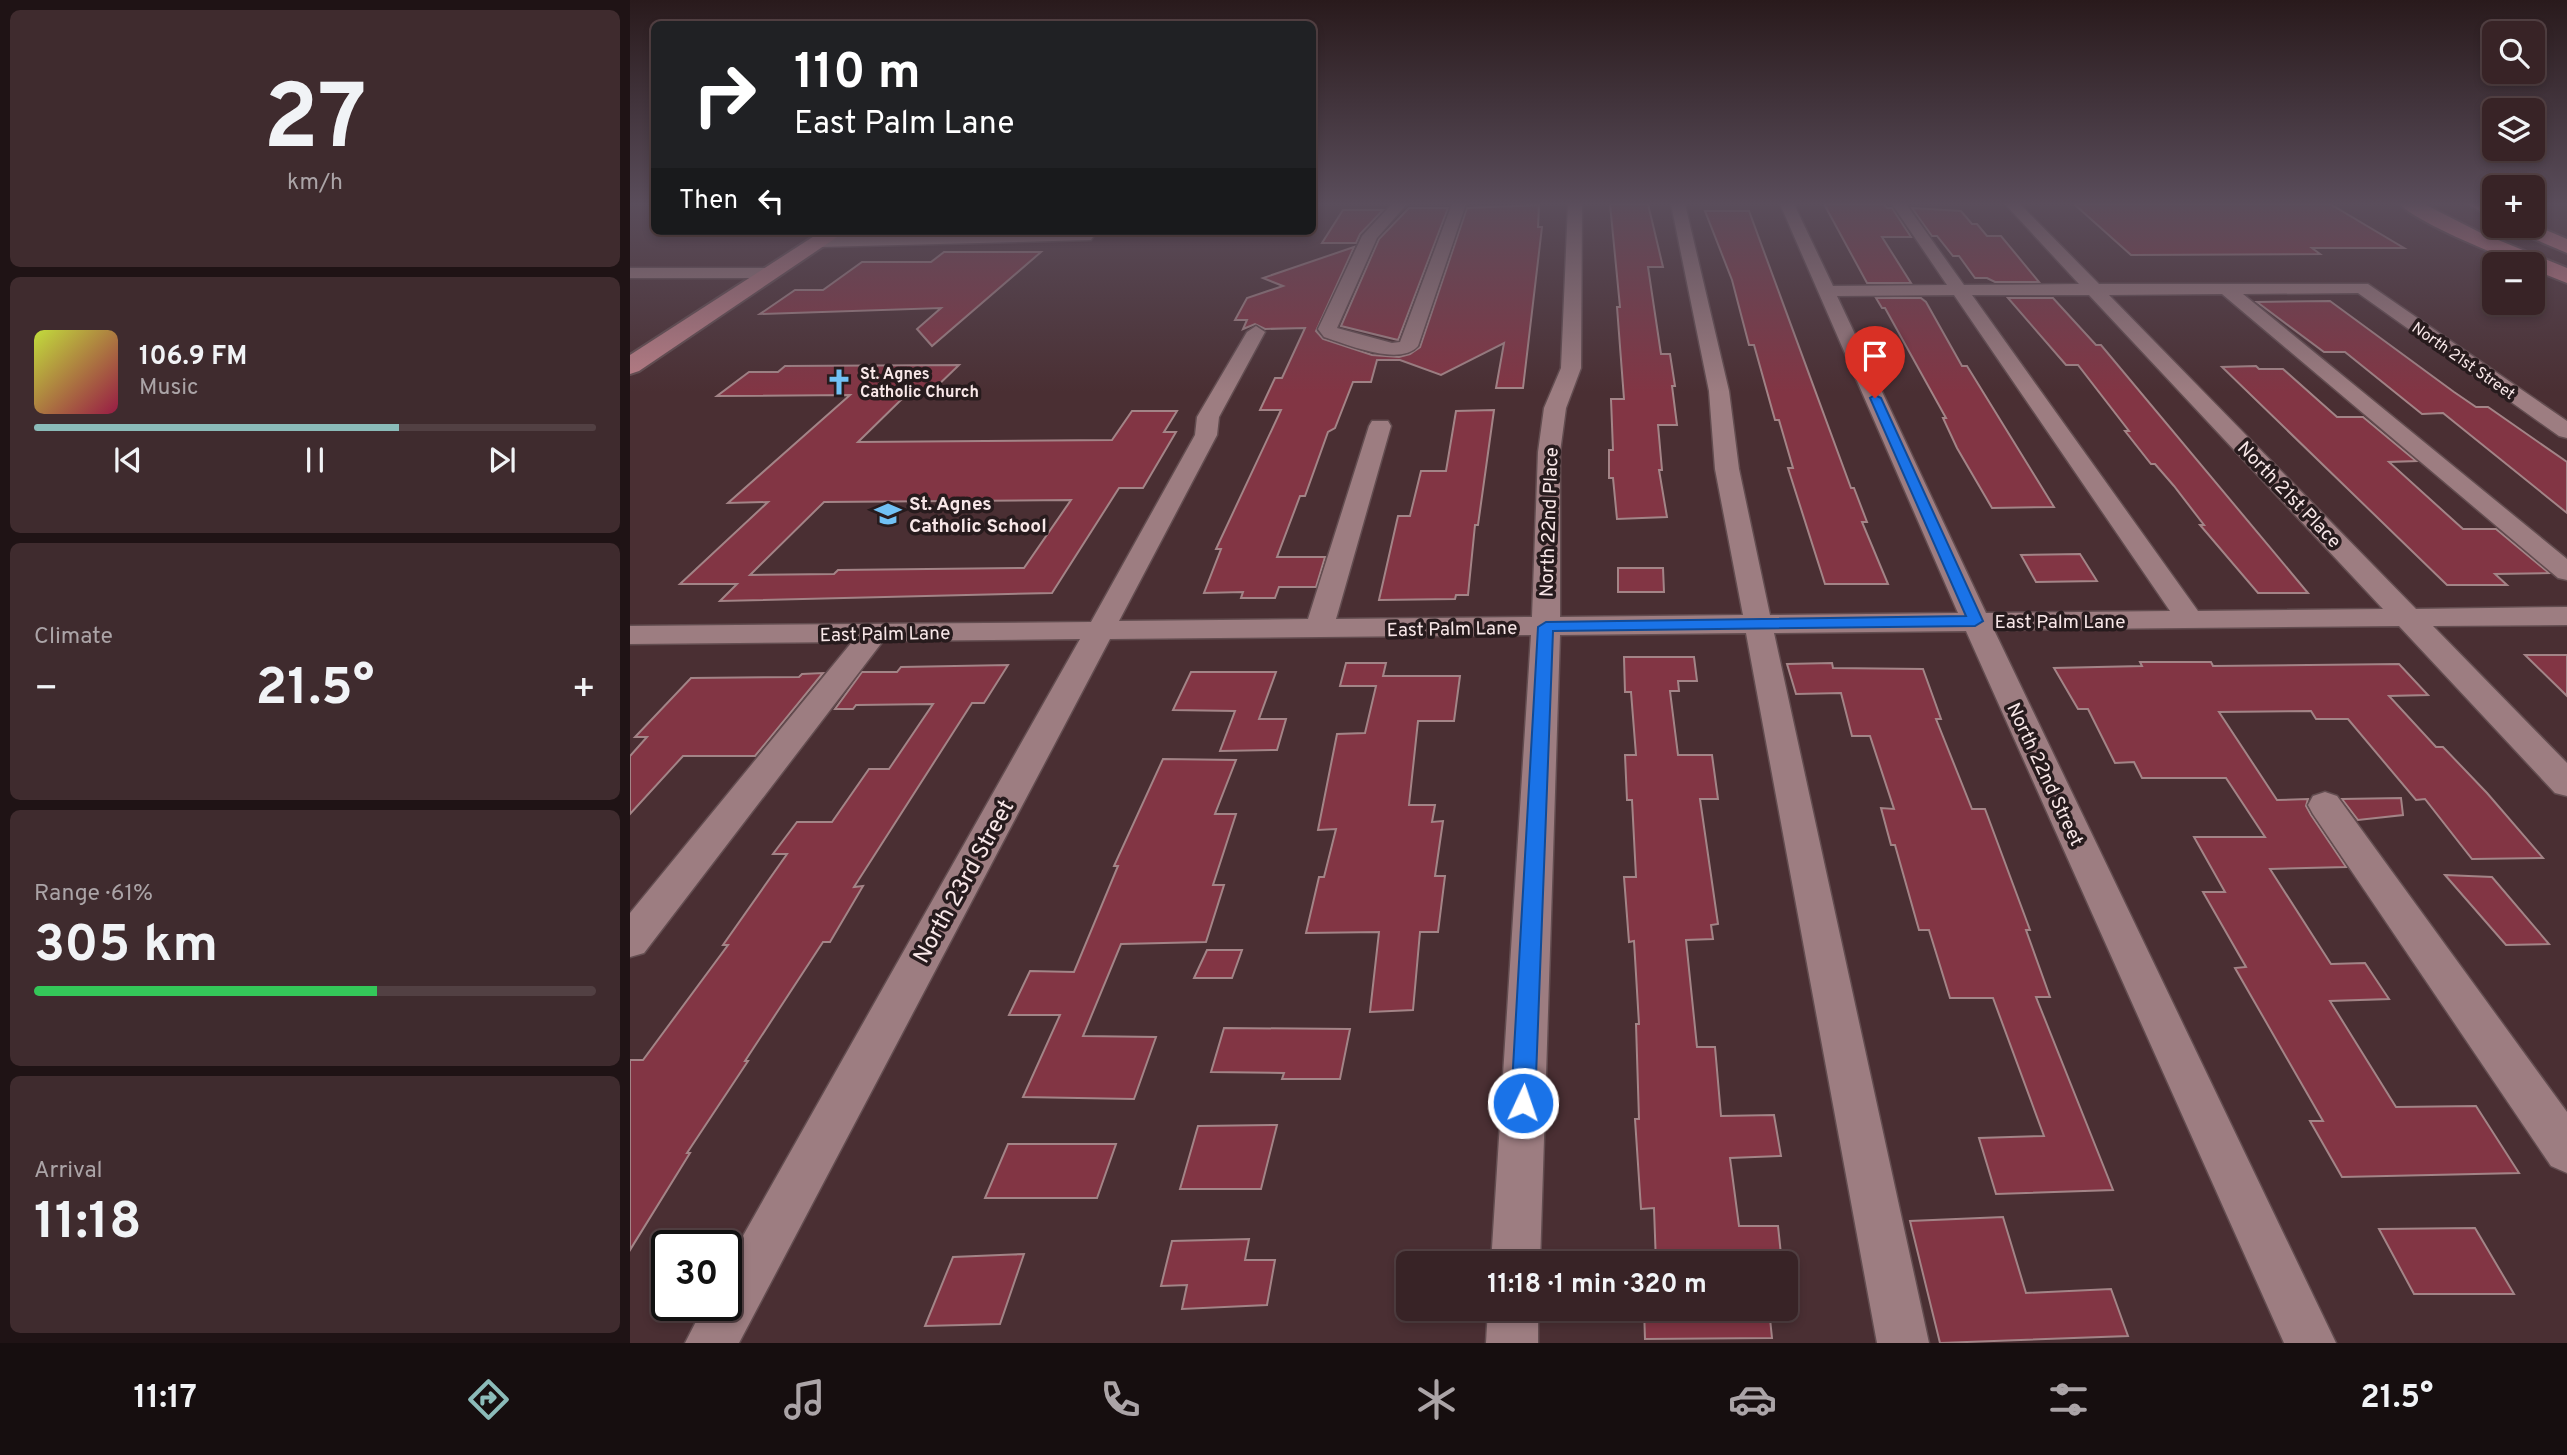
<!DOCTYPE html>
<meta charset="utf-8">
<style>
:root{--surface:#382326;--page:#3f2b2e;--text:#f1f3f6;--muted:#aba4a7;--line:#524043;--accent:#8bbbb9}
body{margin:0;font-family:Overpass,sans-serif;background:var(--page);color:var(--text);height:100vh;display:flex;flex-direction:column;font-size:26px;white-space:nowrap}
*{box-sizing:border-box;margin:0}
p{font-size:23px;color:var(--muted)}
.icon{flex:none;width:38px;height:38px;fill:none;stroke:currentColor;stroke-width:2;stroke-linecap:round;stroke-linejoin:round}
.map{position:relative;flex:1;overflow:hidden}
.sheet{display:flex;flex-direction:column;gap:10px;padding:10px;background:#1f1315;width:630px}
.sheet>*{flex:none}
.hud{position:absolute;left:21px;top:21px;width:665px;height:214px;border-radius:10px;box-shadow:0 4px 10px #0003,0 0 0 2px var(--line);background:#202124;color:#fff;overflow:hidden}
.controls{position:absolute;left:1852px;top:21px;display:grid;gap:14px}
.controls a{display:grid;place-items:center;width:63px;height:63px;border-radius:10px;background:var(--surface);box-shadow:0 4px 10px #0003,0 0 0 2px var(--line);font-size:35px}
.speed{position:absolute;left:21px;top:1230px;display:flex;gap:14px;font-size:35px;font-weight:700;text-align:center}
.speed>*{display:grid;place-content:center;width:91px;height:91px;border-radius:50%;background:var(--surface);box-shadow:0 4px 10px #0003,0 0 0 2px var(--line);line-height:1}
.speed .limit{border:4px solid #111;border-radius:10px;background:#fff;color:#111}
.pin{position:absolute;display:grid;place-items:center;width:60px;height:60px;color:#fff;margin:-72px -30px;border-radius:50% 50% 50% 0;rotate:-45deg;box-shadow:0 0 7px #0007}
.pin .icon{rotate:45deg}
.me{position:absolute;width:77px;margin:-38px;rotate:3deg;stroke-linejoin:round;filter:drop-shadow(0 0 5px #0008)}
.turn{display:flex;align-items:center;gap:24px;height:147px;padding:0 28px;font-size:32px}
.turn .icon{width:91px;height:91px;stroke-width:2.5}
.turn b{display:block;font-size:49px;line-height:60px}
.then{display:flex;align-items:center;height:66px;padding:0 28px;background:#0003;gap:14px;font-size:26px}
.big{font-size:52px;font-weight:700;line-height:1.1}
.sheet .widget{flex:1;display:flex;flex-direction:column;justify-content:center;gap:10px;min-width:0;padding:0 24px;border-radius:10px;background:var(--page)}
.sheet .dial{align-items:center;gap:0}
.dial b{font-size:91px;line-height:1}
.song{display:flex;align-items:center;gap:21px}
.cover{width:84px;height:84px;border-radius:10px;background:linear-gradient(135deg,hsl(70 70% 55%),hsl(340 70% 35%))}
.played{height:7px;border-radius:4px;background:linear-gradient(90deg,var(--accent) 65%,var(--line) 65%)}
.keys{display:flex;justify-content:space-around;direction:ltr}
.heat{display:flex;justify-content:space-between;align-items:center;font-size:38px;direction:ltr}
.charge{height:10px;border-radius:5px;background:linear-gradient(90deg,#34c759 61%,var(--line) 0)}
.trip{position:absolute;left:766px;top:1251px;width:402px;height:70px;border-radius:10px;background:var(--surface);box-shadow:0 4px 10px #0003,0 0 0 2px var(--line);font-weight:700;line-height:70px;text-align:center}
.tabs{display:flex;height:112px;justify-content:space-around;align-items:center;background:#160e0f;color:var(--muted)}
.tabs .icon{width:49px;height:49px}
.tabs .current{color:var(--accent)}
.tabs b{font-size:32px;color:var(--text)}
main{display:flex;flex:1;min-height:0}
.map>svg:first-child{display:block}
.building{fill:#823544;stroke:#a38487;stroke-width:2;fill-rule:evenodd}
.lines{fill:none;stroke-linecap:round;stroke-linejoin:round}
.minor-casing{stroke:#634d50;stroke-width:3}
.major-casing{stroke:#634d50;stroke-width:4}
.highway-casing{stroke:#634d50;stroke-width:4}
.minor{fill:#9d7d81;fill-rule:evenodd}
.major{fill:#b97e86;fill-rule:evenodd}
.highway{fill:#cc7f8a;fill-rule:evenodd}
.route{fill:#1a73e8;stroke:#114b97;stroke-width:2}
.labels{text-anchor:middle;stroke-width:7;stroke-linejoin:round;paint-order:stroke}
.far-street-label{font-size:16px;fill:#f8e7e8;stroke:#271b1d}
.far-poi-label{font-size:16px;font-weight:bold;fill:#f8e7e8;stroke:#271b1d;text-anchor:start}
.street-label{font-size:19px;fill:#f8e7e8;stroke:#271b1d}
.poi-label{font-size:19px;font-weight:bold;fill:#f8e7e8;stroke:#271b1d;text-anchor:start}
.near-street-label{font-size:23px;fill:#f8e7e8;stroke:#271b1d}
</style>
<main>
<section class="sheet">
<div class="widget dial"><b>27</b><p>km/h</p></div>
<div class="widget">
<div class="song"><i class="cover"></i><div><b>106.9 FM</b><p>Music</p></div></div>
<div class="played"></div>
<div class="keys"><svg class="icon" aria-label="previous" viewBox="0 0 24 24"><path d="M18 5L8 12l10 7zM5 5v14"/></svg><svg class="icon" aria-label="pause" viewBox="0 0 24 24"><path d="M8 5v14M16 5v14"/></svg><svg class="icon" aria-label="next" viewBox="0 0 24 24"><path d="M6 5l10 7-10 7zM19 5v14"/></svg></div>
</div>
<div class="widget"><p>Climate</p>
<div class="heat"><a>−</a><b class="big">21.5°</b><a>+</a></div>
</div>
<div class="widget"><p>Range · 61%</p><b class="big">305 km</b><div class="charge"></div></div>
<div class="widget"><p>Arrival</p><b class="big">11:18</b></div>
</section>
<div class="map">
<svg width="1937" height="1343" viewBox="0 0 1937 1343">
<rect width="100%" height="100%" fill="#4a2f33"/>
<g class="building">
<path d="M980 204H1018L1033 267H1018L1031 354H1040L1045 386H1042L1047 425H1028L1032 470H1029L1037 517 987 519 983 478H979V450H983L981 399H994L987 307H990Z"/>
<path d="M1194 204H1254L1257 208H1262L1281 237H1252L1281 283H1237Z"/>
<path d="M1444 204H1700L1774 248H1682L1690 254 1501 255Z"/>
<path d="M909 205 908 227H912L893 388H866L874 343 811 375 770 360H747L741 382H723L705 428 698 432 675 496H670L647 557H695L686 587H649L645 598H611L613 592 574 593 591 549H586L651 410H630L645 378H652L675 328 635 329 625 324 613 329 617 320H605L617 298 653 286 633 278 724 247 686 331 693 339 742 355 769 357 780 354 790 347 837 208Z"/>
<path d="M779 208H818L768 340 711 326 749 239Z"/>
<path d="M1282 208 1331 211 1342 224H1347L1357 236H1371L1409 282H1365L1357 278H1345L1329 256H1323L1307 236H1302Z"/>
<path d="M713 210H753L730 234 726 243H692Z"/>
<path d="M1075 211H1119L1221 488H1224L1237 522H1232L1258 584H1195L1158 468H1163L1149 420H1145L1124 345H1119L1102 280Z"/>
<path d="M314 252H411L302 346 287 329 311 308 130 314 165 290H193L232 262H301Z"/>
<path d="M1246 298H1291L1296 302 1332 366H1337L1424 507 1362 508 1327 448 1313 418H1316L1255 308H1252Z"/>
<path d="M1378 298H1423L1466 345H1471L1678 593H1628L1570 525H1574L1544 486 1525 464H1521L1495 431H1499L1448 365H1436Z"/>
<path d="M1700 301 1824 392 1846 407H1858L1937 462V513L1813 413 1792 414 1715 352H1694L1627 302Z"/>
<path d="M329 365 302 391 277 394 228 442 482 440 502 411H547L534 432H546L513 488H489L422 593 90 601 107 584H50L138 502 98 503 220 395 87 396 119 372H148L155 366ZM441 500 394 568 208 570 204 574 120 575 194 502Z"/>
<path d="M1626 366 1629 369H1653L1707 417H1733L1786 461 1759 462 1833 529H1866L1919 573 1865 574 1877 585H1817L1592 367Z"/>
<path d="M864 410 848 525H845L838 595H826L825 599 749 600 768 516H780L791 471H816L826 411Z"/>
<path d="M1450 554 1467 581 1406 582 1391 555Z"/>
<path d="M988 568H1033L1034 592H988Z"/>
<path d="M1895 655H1937V696Z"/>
<path d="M994 657H1064L1067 681H1048L1049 691H1040L1048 755H1082L1088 799H1070L1088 924 1081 925 1083 939 1056 940 1067 1047H1085L1091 1116 1144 1115 1151 1156 1100 1158 1109 1226H1148L1152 1264H1026L1024 1208 1011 1209 1005 1119H1009L1006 1024H1009L1004 941 999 942 994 877H1006L1002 800H997L995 755H1006L1001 692H995Z"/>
<path d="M1510 662H1581L1583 666 1769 664 1798 695 1759 696 1806 747H1813L1857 793 1913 858 1842 859 1795 799 1786 800 1718 719H1686L1681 711 1589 712 1647 800 1678 799 1676 806 1681 815 1716 867 1640 869 1701 964 1735 963 1759 999 1700 1001 1766 1107 1846 1106 1889 1173 1712 1177 1680 1121H1693L1605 968 1616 967 1573 892H1595L1564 837H1635L1596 778H1512L1504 762 1485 763 1458 709H1448L1424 668 1512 666Z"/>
<path d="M716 663H756L753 676H830L824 721H788L779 805H805L802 822 813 821 805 876H815L808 932H790L783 1010 740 1012 749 932 676 933 689 877H694L706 829 688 830 707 734 735 733 746 686H710Z"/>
<path d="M1202 663 1203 668 1293 669 1311 719H1306L1342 809H1355L1400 930H1396L1420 997H1406L1483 1190 1366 1194 1349 1138 1414 1136 1363 998H1320L1299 930H1289L1265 845H1261L1251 808 1264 809 1240 736H1222L1211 693 1166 694 1157 664Z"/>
<path d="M378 665 354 703H342L224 887 233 886 200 942H193L115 1061H118L57 1153H60L0 1250V1060H13L98 945H93L157 854H143L167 822H202L239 769H259L303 704 226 705 223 709H205L232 672H267L271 667Z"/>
<path d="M561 672H646L629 719H656L647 750 590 751 605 711 543 710Z"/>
<path d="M193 673 125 756H53L0 814V756L17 737H5L61 678 169 677 172 674Z"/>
<path d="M533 759 606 760 585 814H606L583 885H594L576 942 491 944 453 1036 526 1037 504 1099 393 1097 430 1015H379L400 971 444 972 488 866H484Z"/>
<path d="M1771 798 1773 815 1728 820 1712 799Z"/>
<path d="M1815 875 1862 877 1919 944 1876 945Z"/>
<path d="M577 950H612L602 978H564Z"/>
<path d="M594 1028 720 1029 710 1079H652L654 1073 581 1072Z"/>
<path d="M647 1125 631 1189H550L568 1126Z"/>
<path d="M378 1144H486L467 1198H355Z"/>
<path d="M1373 1217 1396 1293 1481 1289 1498 1336 1310 1343 1280 1221Z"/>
<path d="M1845 1228 1884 1294H1784L1749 1229Z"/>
<path d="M619 1239 615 1260H645L637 1305 552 1309 557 1285 531 1286 542 1241Z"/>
<path d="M394 1254 370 1324 295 1326 323 1257Z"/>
<path d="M1014 1309H1139L1142 1338 1015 1339Z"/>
</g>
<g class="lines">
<g class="minor-casing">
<g id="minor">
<path d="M762 204H777L747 238 707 328 762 343 770 342 822 204H836L788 346C770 367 716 344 694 337L688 329 732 236Z"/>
<path d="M938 204H952L951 368 936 408 930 452V617L1113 615 1085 469 1079 391 1041 204H1055L1099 391 1109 469 1140 615 1328 613 1150 204H1164L1203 286 1317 285 1262 204H1276L1334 285 1449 284 1375 204H1390L1469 284H1738L1937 421V438L1929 436 1728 293 1613 294 1937 559V580L1928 578 1592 294 1479 295 1786 609 1937 607V625L1803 626 1937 763V796L1925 793 1769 626 1364 630 1706 1343H1654L1336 631 1144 633 1299 1343H1247L1116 633 930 635 910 1264H861L901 635 480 639 109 1343H55L74 1306H96V1266L450 639 253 641 14 953 0 957V913L222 642 0 644V626L461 622 565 435 567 417 617 332 626 326 635 332 589 417 587 435 489 621 678 619 739 426 742 421H758L761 426 706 619 902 617 908 452 914 408 931 368ZM1324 295 1540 611 1356 613 1207 296ZM1342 295H1459L1753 609 1568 611Z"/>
<path d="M455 232 463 237 461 240 190 247 182 242 190 237Z"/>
<path d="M0 268H143L151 273 143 278H0Z"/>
<path d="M1695 792 1707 796 1937 1112V1173L1921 1166 1683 814 1678 805 1683 796Z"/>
<path d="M858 1309H908V1343H856Z"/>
</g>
</g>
<g class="major-casing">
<path id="major" d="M192 231H216L9 371 0 374V355Z"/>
</g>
<g class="highway-casing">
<g id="highway">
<path d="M1770 204H1794L1851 233 1937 268V283L1902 269V264C1882 264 1782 220 1770 204Z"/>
<path d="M1838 204 1864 205V219Z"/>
<path d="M1902 224 1937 239V253L1883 230 1880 226Z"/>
</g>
</g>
<use href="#minor" class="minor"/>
<use href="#major" class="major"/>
<use href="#highway" class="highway"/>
</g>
<linearGradient id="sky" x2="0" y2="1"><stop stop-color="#291a1c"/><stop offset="0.52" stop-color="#5a4d5b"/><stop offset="1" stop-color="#5a4d5b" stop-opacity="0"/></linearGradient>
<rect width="1937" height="392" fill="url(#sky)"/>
<path class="route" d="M1245 395 1251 398 1353 621 1345 626 923 631 905 1103 901 1111 893 1114 885 1111 881 1103 908 627 916 622 1336 616 1240 398Z"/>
<defs>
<g id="church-bare" transform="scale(2.1)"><path d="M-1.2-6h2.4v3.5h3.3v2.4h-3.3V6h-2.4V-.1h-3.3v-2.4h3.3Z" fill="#71c1f5" stroke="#271b1d" stroke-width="2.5" paint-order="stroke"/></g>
<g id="school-bare" transform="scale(2.1)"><path d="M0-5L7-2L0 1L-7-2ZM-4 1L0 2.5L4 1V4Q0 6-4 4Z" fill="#71c1f5" stroke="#271b1d" stroke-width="2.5" paint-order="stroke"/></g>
</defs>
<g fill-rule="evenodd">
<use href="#church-bare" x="209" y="382"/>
<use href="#school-bare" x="258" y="514"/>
</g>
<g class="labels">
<g class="far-street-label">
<text transform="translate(1834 360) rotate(35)" y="6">North 21st Street</text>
</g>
<g class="far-poi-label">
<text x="230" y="379">St. Agnes<tspan x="230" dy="18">Catholic Church</tspan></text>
</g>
<g class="street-label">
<text transform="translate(1660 494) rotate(46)" y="7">North 21st Place</text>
<text transform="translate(918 522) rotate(-88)" y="7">North 22nd Place</text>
<text x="1430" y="628">East Palm Lane</text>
<text transform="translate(822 628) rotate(-1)" y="7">East Palm Lane</text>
<text transform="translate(255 633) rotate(-1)" y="7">East Palm Lane</text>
<text transform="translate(1416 774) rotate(65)" y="7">North 22nd Street</text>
</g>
<g class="poi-label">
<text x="279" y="510">St. Agnes<tspan x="279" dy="22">Catholic School</tspan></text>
</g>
<g class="near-street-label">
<text transform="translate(333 881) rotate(-61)" y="8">North 23rd Street</text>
</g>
</g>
</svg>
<div class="controls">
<a><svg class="icon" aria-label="search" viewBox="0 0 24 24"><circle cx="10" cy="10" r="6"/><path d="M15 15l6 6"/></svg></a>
<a><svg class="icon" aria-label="layers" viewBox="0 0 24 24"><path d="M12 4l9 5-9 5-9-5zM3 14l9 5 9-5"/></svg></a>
<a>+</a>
<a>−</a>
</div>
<div class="speed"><div class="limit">30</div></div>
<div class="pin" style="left:1245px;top:398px;background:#d93025"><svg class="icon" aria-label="arrive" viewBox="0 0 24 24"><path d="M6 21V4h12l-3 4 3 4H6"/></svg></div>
<svg class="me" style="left:893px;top:1103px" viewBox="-20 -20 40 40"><circle r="17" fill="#1a73e8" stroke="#fff" stroke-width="3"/><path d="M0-11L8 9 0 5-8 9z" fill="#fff"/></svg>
<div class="trip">11:18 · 1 min · 320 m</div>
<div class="hud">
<div class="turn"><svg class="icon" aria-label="right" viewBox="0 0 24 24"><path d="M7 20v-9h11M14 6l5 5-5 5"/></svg><div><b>110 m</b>East Palm Lane</div></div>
<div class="then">Then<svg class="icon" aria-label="left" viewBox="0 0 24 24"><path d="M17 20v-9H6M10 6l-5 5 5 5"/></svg></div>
</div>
</div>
</main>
<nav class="tabs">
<b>11:17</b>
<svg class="icon current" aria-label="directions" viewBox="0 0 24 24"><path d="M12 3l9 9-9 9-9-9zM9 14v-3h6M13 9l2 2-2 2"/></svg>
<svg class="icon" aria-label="music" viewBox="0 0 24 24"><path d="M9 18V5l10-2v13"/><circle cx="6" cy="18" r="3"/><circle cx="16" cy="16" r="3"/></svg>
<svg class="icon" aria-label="phone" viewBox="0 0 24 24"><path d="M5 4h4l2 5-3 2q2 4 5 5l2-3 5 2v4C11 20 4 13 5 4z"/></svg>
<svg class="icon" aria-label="climate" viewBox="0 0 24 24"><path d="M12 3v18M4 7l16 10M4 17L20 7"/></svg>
<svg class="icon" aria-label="car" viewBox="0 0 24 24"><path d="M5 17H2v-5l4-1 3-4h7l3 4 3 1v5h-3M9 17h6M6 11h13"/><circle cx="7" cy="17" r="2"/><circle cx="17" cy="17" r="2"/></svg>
<svg class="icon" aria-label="filters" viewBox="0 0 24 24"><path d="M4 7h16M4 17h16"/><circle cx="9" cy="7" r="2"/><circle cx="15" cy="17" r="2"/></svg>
<b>21.5°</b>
</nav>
